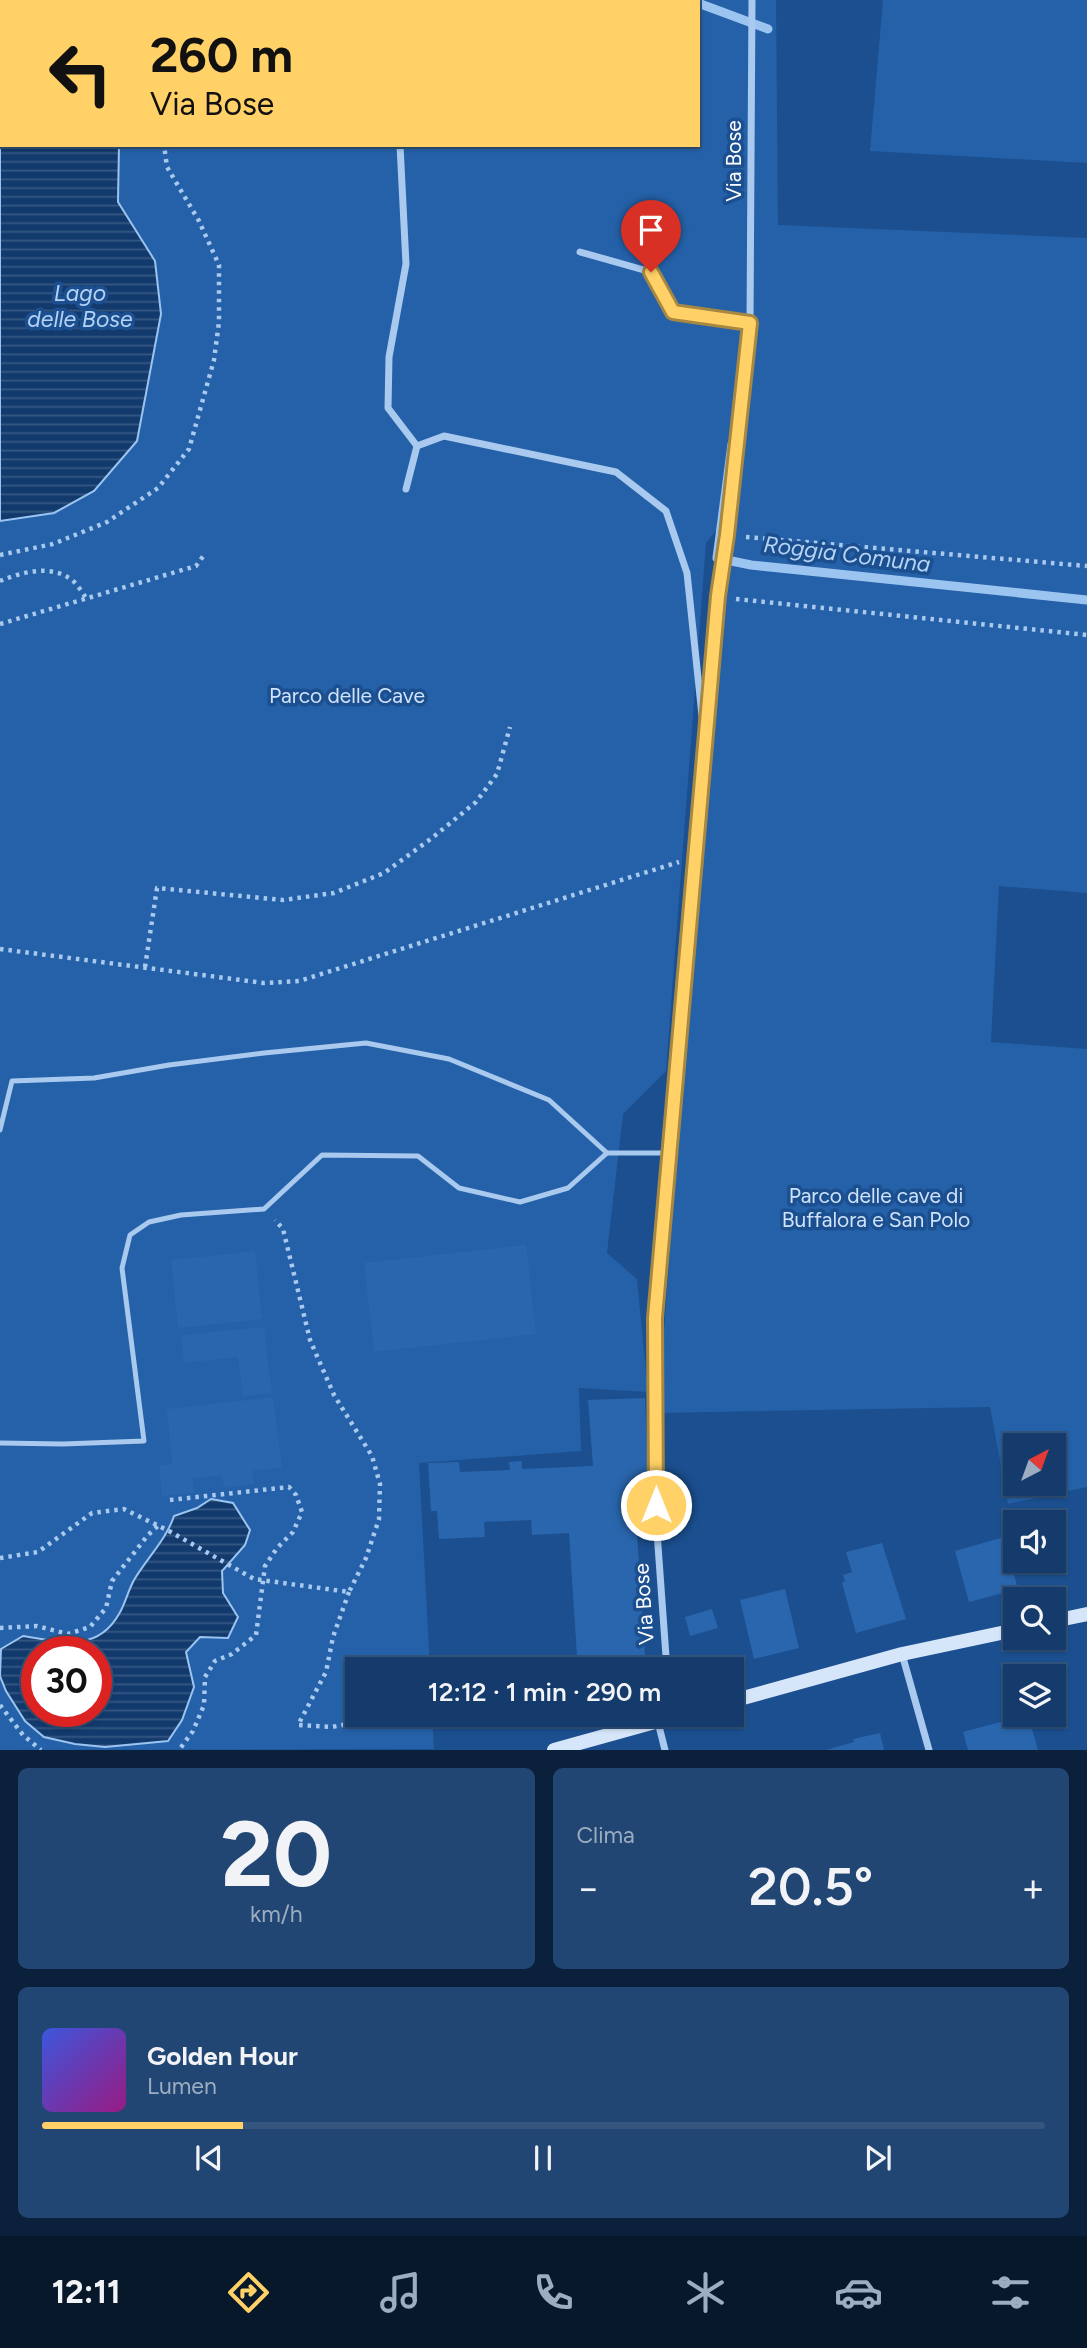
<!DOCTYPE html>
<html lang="it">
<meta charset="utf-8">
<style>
:root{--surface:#143b6b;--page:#214673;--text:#f1f3f6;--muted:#9dadc1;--line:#33557e;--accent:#ffd166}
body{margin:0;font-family:Figtree,sans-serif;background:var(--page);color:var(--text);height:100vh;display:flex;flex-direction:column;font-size:26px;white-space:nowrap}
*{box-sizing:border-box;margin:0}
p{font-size:23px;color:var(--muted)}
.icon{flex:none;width:38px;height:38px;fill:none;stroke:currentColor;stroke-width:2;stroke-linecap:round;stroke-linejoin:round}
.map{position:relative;height:1750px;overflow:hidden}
.side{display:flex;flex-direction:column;gap:18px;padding:18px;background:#0b203b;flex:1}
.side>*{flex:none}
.guide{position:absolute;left:0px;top:0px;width:700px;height:147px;box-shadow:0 2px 5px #0004,0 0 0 2px var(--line);background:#ffd166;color:#111;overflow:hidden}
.needle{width:46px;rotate:41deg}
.tools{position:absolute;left:1003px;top:1433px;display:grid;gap:14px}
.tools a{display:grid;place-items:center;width:63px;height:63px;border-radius:0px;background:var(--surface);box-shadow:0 2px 5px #0004,0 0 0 2px var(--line);font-size:35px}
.speed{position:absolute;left:21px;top:1636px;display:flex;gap:14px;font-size:35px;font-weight:700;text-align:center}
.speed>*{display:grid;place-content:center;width:91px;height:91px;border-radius:50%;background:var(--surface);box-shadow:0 2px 5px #0004,0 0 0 2px var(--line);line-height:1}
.speed .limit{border:10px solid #d22;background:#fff;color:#111}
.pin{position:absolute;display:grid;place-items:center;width:60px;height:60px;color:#fff;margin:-72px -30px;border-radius:50% 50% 50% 0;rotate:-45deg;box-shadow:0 0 7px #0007}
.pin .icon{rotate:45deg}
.me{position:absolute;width:77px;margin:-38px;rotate:0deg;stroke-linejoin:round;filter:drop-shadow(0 0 5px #0008)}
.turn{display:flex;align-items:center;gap:24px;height:147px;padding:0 35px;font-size:32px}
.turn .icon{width:91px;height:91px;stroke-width:2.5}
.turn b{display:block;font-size:49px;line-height:60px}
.big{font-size:52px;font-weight:600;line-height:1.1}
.side .tile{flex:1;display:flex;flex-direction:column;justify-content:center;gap:10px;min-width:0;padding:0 24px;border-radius:10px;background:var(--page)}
.side .dial{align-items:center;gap:0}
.dial b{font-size:91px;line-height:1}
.song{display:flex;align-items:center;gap:21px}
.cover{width:84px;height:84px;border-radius:10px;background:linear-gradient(135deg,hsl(230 70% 55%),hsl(310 70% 35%))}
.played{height:7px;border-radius:4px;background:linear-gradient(90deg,var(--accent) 20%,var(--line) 20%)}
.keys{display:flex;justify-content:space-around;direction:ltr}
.heat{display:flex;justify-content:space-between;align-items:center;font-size:38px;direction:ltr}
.side .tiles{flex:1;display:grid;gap:18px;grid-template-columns:1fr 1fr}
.tile:last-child{grid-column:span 2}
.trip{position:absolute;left:345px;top:1657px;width:399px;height:70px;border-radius:0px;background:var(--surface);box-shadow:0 2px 5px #0004,0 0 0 2px var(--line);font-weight:600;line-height:70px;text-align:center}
.tab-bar{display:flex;height:112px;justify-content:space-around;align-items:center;background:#08182b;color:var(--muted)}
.tab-bar .icon{width:49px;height:49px}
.tab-bar .on{color:var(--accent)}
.tab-bar b{font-size:32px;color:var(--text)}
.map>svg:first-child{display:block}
.green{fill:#2461a8;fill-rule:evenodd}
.water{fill:url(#water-rules);stroke:#9cc4f0;stroke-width:2;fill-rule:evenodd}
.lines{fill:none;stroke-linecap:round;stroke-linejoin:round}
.stream{stroke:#9cc4f0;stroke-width:9}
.building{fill:#2a66ad}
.path{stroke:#a9c9ee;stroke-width:4.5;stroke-dasharray:3.5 5;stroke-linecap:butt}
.lane{stroke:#a9c9ee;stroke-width:5}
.street{stroke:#a9c9ee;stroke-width:7}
.secondary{stroke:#d6e6fa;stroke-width:14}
.route-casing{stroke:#a68842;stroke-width:18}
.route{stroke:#ffd166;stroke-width:12}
.labels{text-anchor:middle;stroke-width:7;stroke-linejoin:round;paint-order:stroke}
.street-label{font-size:21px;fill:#fff;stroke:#1b4f8f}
.park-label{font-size:21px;fill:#cfe3fa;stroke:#1b4f8f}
.water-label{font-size:23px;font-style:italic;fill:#b5d3f5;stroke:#1b4f8f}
</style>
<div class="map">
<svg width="1087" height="1750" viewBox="0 0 1087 1750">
<defs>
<pattern id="water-rules" width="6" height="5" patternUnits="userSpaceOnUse" patternTransform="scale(1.75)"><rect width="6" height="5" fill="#123a6d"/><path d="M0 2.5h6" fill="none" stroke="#365883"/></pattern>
</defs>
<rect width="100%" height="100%" fill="#1b4f8f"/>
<g class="green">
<path d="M0 0H776L778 225 1087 238V893L999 886 991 1042 1087 1049V1487L1008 1504 990 1407 658 1413 684 1057 724 586 732 552 746 442 730 438 723 522 706 543 666 1071 623 1114 607 1253 637 1279 648 1392 579 1388 581 1451 419 1463 430 1669 357 1670V1715H432L434 1749 0 1750ZM2 2H698V145H2ZM1015 1446H1054V1484H1015ZM37 1652H96V1712H37Z"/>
<path d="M883 0H1087V163L870 151Z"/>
</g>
<g class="water">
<path d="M0 48 2 145H119L118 202 155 261 161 314 137 441 94 491 54 513 0 521Z"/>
<path d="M211 1499 233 1503 250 1530 245 1545 222 1571 223 1593 238 1617 228 1638 200 1637 186 1652 194 1687 182 1720 168 1741 105 1747 75 1744 44 1737 25 1721 6 1691 0 1676 1 1649 23 1636C60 1642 97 1653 119 1614 125 1604 128 1591 134 1580 147 1558 166 1540 174 1516L197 1508ZM37 1652H96V1712H37Z"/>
</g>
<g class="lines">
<g class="stream">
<path d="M698 3 768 29"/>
<path d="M732 444 717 558 751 565 1087 600"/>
</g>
</g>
<g class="building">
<path d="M526 1245 536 1334 374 1352 364 1263Z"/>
<path d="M255 1251 262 1319 178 1328 171 1260Z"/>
<path d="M264 1327 272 1393 243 1396 238 1357 184 1363 181 1335Z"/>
<path d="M273 1397 282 1467 253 1471 254 1484 224 1488 222 1475 193 1478 194 1493 162 1496 159 1465 172 1464 167 1409Z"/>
<path d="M645 1398 649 1504 635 1505 646 1670H521L577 1656 569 1533 532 1535 531 1520 484 1522 485 1537 439 1539 437 1511H431L428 1463 459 1462 460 1472 510 1470 509 1462 522 1461V1469L593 1466 588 1400Z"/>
<path d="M1004 1537 1018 1589 969 1602 955 1551Z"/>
<path d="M882 1543 906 1619 856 1633 842 1583 845 1581 843 1575 852 1572 846 1552Z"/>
<path d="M785 1589 799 1648 754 1659 740 1600Z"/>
<path d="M712 1609 718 1628 690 1636 685 1617Z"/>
<path d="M457 1715H482L483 1722 459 1726Z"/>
<path d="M1026 1715H1028L1038 1750H968L963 1732Z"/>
<path d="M880 1733 884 1750H826L854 1742 853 1739Z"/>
</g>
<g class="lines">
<g class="path">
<path d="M15 0 24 2"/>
<path d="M746 537 1087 566"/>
<path d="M0 555 53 544 107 522 158 488 189 449 214 360 219 322V265L199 221 167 167 164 145"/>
<path d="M0 581C22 572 51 564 72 580 77 584 82 592 86 598"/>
<path d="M736 599 1087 635"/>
<path d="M0 624 196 566 204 555"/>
<path d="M0 949 264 983 299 981 679 862"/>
<path d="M145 967 157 888 283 900 334 893 384 873 432 838 476 802 497 774 510 727"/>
<path d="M170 1500 289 1487 296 1495 302 1512 293 1532 277 1548 265 1566 256 1635 232 1654 215 1661 205 1677 204 1705 193 1731 179 1750"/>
<path d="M0 1558 38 1552 92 1513 124 1509 169 1531 254 1579 349 1592 366 1558 379 1519 380 1484 372 1456 334 1395 310 1340 283 1229 275 1220"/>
<path d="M349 1592 333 1637 326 1672 298 1725 332 1727 394 1715"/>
<path d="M0 1628 37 1626 68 1634 90 1627 106 1608 112 1581 148 1535 158 1526"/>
<path d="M0 1705 23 1735 41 1750"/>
</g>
<g class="lane">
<path d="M0 1130 12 1081 94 1078 169 1065 264 1053 366 1043 449 1059 549 1100 607 1153"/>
<path d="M0 1443 63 1444 144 1441 122 1268 130 1235 149 1222 181 1215 264 1209 322 1155 418 1156 459 1188 520 1202 568 1188 607 1153H669"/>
</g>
<g class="street">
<path d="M400 145 406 264 389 357 388 408 417 446"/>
<path d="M580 252 651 272 673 312 750 323"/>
<path d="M406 489 417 446 444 436 616 472 666 511 687 573 703 725"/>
<path d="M902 1654 929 1750"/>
<path d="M667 1670 657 1532 655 1318 718 596 728 535 750 323 752 0"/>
<path d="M658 1722 665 1750"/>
</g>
<g class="secondary">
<path d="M1054 1621 1087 1614"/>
<path d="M732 1701 902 1654 1015 1630"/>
<path d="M554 1750 680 1715"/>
</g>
</g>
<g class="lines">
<g class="route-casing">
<path id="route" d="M651 272 673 312 750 323 727 535 718 596 655 1318 656 1505"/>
</g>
<use href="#route" class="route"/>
</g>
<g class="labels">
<g class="street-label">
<text transform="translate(734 161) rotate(-90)" y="7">Via Bose</text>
<text transform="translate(644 1604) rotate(-94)" y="7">Via Bose</text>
</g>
<g class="park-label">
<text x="347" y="703">Parco delle Cave</text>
<text x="876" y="1203">Parco delle cave di<tspan x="876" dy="24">Buffalora e San Polo</tspan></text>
</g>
<g class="water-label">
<text x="80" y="301">Lago<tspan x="80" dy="26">delle Bose</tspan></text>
<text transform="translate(847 554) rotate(7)" y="8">Roggia Comuna</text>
</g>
</g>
</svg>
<div class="tools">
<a><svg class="needle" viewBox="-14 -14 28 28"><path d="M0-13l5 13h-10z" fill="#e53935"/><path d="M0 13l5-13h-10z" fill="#9dadc1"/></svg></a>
<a><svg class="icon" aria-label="sound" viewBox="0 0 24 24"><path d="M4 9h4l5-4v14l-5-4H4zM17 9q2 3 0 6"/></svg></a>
<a><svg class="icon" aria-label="search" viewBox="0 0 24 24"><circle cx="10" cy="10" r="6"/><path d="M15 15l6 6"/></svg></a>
<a><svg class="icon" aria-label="layers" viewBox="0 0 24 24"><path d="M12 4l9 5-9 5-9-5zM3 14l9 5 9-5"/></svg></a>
</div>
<div class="speed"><div class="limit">30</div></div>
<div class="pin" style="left:651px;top:272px;background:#d93025"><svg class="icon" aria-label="arrive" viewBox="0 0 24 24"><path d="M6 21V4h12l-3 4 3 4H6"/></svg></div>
<svg class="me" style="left:656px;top:1505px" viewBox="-20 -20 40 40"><circle r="17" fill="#ffd166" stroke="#fff" stroke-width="3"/><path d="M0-11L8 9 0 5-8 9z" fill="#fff"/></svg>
<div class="trip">12:12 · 1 min · 290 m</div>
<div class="guide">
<div class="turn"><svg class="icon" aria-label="left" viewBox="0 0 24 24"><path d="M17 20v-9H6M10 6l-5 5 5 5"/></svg><div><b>260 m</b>Via Bose</div></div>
</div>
</div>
<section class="side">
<div class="tiles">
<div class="tile dial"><b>20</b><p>km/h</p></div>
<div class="tile"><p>Clima</p>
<div class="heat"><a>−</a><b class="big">20.5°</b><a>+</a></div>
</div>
<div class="tile">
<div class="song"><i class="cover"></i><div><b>Golden Hour</b><p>Lumen</p></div></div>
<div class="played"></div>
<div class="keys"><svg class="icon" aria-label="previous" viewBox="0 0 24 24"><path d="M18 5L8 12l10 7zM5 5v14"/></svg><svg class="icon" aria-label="pause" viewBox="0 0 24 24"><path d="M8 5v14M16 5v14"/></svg><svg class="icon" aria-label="next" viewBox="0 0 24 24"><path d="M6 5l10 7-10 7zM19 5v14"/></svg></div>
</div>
</div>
</section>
<nav class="tab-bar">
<b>12:11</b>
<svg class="icon on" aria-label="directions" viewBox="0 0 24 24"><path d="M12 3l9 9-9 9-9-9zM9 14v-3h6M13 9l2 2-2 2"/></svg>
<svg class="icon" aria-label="music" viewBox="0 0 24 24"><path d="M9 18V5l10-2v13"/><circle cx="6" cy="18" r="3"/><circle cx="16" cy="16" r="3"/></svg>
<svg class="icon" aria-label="phone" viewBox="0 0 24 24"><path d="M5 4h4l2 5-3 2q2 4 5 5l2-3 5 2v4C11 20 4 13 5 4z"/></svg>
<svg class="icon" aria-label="climate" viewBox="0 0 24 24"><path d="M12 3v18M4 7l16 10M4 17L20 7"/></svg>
<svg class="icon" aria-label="car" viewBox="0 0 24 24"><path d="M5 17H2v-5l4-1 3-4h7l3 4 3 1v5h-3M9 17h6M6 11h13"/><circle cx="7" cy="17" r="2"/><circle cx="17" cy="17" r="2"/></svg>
<svg class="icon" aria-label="filters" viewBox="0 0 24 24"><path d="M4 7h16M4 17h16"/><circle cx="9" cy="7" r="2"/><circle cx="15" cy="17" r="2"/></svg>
</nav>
